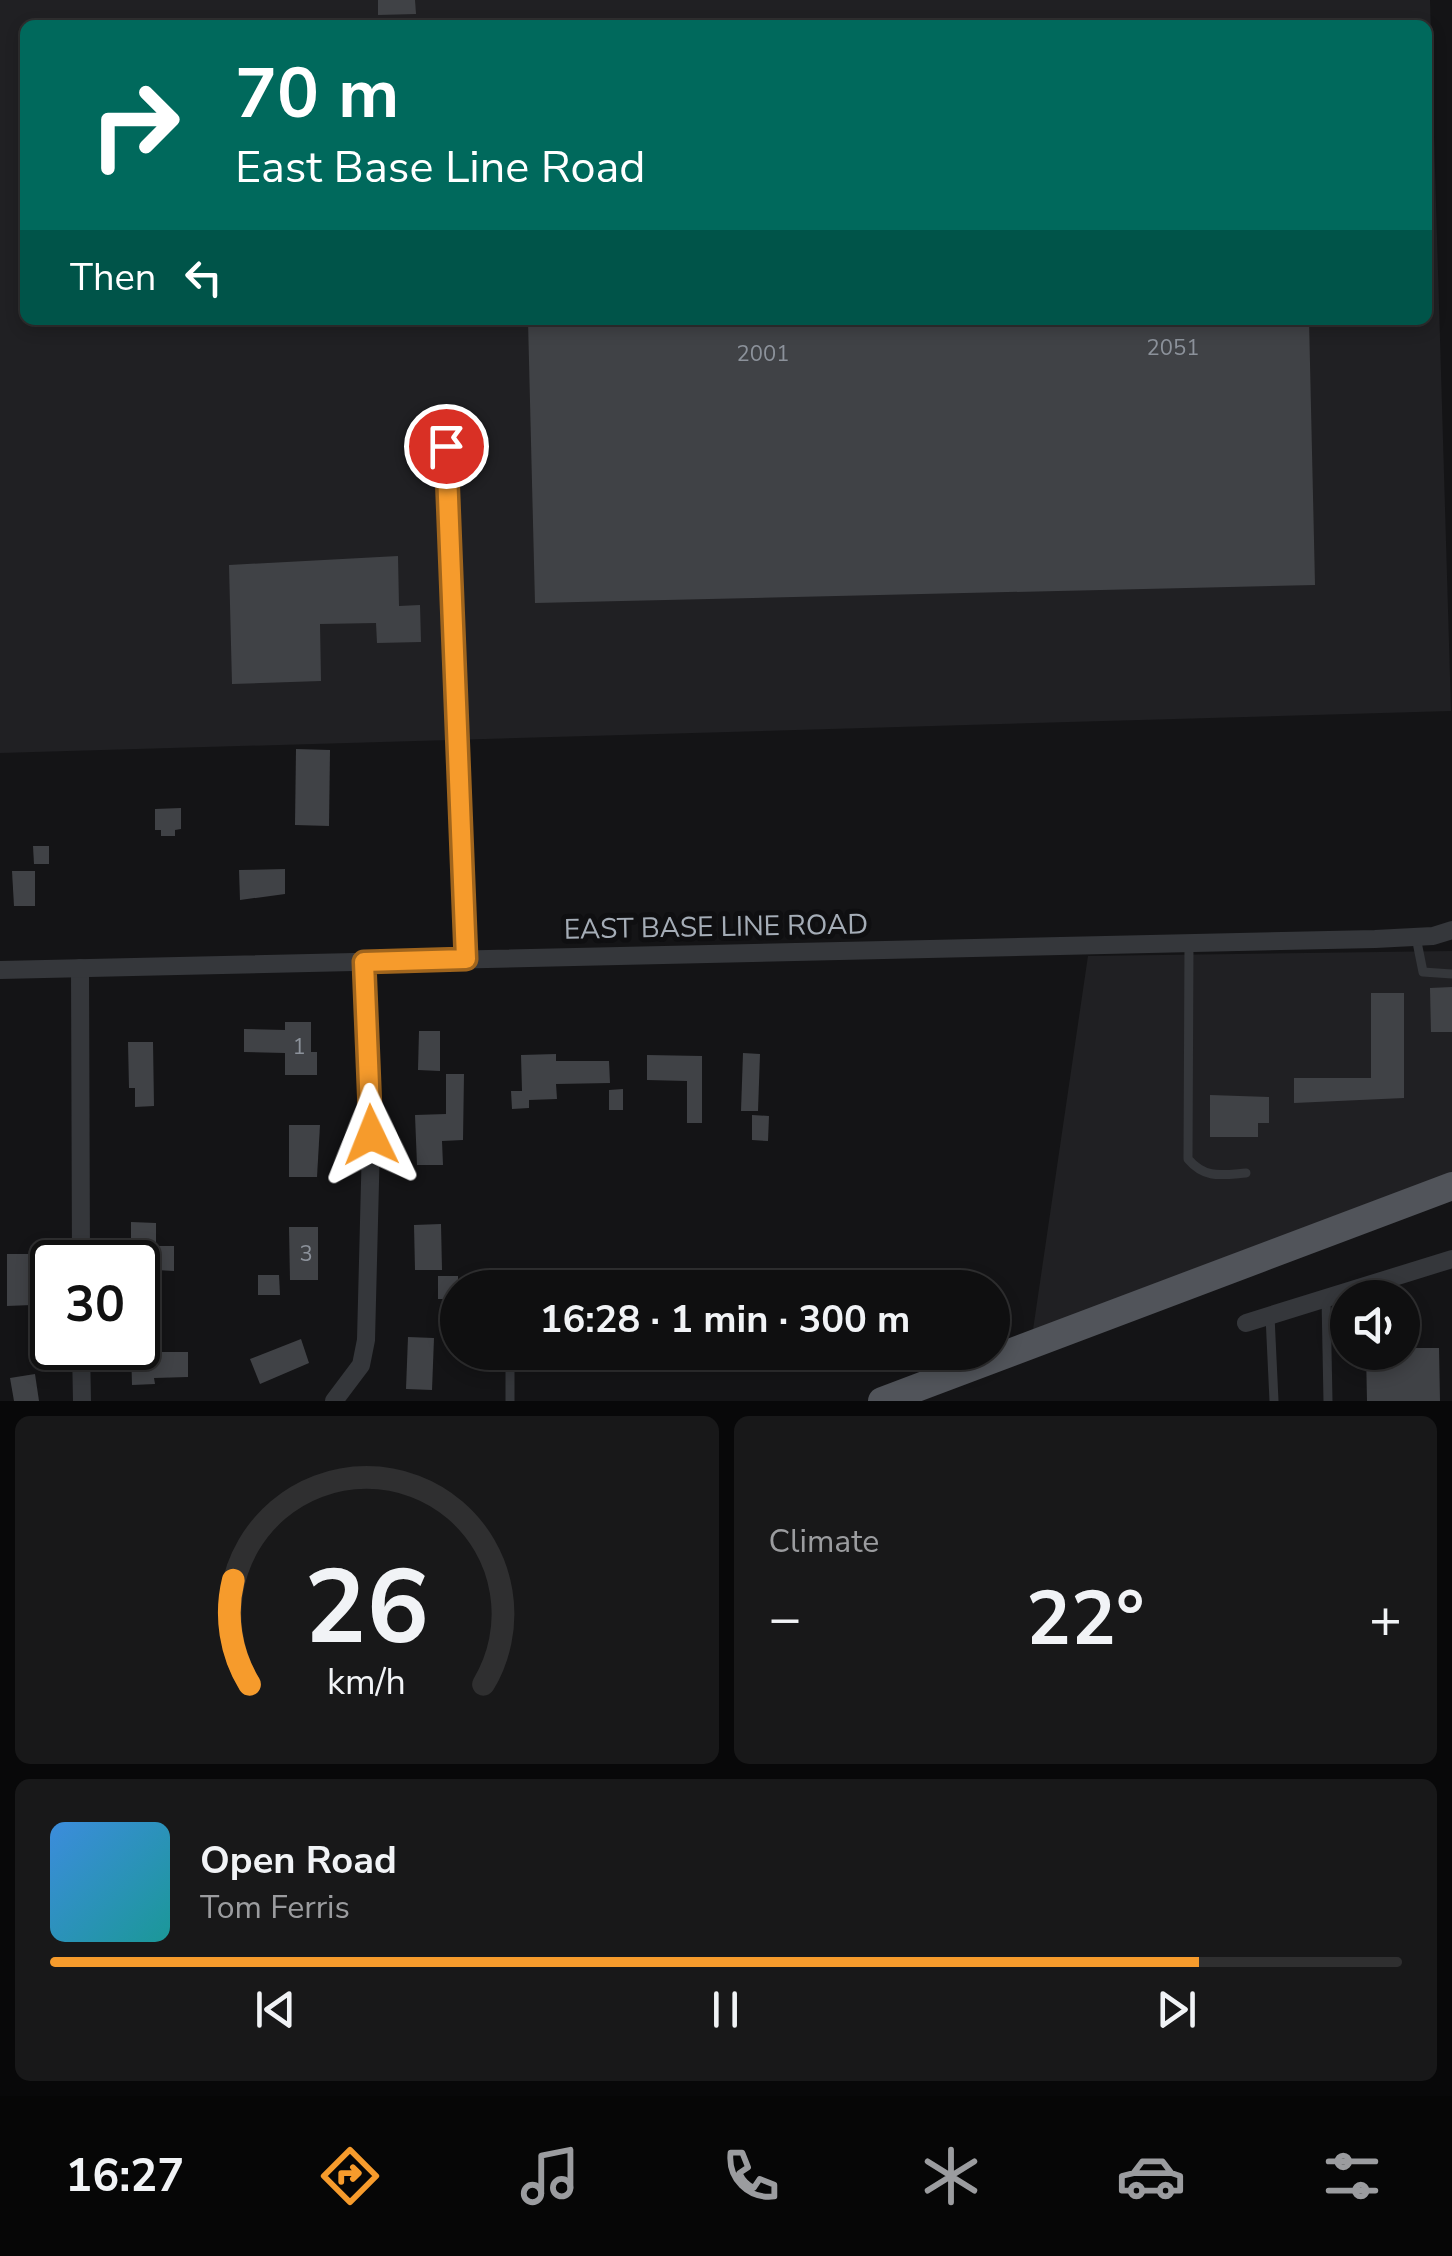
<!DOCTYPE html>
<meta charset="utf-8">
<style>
:root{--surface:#0f0f10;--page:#181819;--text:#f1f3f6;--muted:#9b9c9f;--line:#2f2f30;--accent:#f69b2c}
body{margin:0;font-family:"Nunito Sans",sans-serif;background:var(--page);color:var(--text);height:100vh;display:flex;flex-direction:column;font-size:38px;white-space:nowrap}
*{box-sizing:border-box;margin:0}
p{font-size:32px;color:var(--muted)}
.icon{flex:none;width:55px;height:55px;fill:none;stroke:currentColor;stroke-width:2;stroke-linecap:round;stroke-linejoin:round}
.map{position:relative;height:1401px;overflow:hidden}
.drawer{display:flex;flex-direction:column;gap:15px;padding:15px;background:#080809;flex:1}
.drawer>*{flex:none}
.top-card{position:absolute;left:20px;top:20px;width:1412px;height:305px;border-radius:15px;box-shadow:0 5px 15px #0003,0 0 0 2px var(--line);background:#00695c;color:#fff;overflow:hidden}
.fabs{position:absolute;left:1330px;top:1280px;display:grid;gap:20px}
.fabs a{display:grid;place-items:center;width:90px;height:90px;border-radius:50%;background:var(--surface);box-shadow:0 5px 15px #0003,0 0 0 2px var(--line);font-size:50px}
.speed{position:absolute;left:30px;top:1240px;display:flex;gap:20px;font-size:50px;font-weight:700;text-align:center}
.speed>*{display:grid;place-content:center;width:130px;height:130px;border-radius:50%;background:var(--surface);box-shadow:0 5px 15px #0003,0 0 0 2px var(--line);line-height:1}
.speed .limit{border:5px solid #111;border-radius:15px;background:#fff;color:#111}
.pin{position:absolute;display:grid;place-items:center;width:85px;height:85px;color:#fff;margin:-42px;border:5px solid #fff;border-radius:50%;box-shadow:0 2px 10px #0007}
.me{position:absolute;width:110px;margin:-55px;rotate:358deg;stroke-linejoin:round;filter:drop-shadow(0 0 8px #0008)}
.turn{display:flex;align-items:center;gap:35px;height:210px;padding:0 50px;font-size:45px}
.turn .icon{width:130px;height:130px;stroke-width:2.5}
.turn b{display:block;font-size:70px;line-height:85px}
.then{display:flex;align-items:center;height:95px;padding:0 50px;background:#0003;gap:20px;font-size:38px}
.big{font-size:75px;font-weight:700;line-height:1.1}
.drawer .tile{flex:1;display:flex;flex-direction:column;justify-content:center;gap:15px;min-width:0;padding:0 35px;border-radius:15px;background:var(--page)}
.drawer .dial{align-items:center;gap:0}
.dial svg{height:260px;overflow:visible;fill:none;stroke:var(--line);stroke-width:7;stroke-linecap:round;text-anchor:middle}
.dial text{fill:var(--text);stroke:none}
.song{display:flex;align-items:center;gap:30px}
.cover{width:120px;height:120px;border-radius:15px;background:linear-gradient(135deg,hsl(210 70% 55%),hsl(180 70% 35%))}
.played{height:10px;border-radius:5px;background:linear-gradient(90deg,var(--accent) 85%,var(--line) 85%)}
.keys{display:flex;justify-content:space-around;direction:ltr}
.heat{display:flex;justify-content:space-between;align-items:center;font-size:55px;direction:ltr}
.drawer .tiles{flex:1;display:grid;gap:15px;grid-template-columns:1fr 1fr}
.tile:last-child{grid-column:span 2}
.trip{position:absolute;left:440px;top:1270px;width:570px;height:100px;border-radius:50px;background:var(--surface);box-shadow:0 5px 15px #0003,0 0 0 2px var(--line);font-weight:700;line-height:100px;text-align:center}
.tab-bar{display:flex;height:160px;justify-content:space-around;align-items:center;background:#060606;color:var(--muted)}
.tab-bar .icon{width:70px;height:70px}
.tab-bar .on{color:var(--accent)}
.tab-bar b{font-size:45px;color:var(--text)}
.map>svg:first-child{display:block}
.built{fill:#202023;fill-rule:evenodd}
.building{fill:#404246}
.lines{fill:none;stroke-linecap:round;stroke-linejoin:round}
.service{stroke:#35373b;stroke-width:9}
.minor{stroke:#35373b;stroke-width:18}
.primary{stroke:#51545a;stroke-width:28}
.route-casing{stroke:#a0651d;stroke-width:25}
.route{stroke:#f69b2c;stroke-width:18}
.labels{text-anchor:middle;stroke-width:10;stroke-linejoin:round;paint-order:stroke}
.number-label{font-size:22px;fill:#8c929b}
.street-label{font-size:28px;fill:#a5adb7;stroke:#0f0f11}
</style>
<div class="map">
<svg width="1452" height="1401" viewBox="0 0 1452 1401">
<rect width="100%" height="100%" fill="#141416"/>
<g class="built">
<path d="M0 0H1430L1451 711 0 753ZM25 25H1428V320H25Z"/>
<path d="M1452 951V1172L1033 1330 1088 956Z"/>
</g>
<g class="building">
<path d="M378 0H415L416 14 378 15Z"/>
<path d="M528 320H1309L1315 585 535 603Z"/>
<path d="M398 556 399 606 420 605 421 642 377 643 376 623 320 624 321 681 232 684 229 565Z"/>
<path d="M296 749 330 750 329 826 295 825Z"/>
<path d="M181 808V829L175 830V836H161V830H155V809Z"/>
<path d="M33 846H49V864H34Z"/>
<path d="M285 869V894L240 900 239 870Z"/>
<path d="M12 871H35V906H14Z"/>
<path d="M1452 987V1032H1431L1430 988Z"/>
<path d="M1371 993H1404V1098L1294 1103V1078H1371Z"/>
<path d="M285 1022H311V1052H317V1075H285V1053L244 1052V1029L285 1030Z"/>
<path d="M419 1031H440V1071L418 1070Z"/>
<path d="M128 1042H153L154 1106 135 1107V1088H129Z"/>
<path d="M743 1053 760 1054 758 1111H741Z"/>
<path d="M556 1054V1061H609L610 1083 556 1084 557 1099 529 1100V1108L512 1109 511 1091H522L521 1055Z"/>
<path d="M647 1055 702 1056V1123H687V1081L647 1080Z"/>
<path d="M446 1074H464L463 1140 442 1141 443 1165H417L415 1115 446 1114Z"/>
<path d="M623 1089V1110H609V1090Z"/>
<path d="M1210 1095 1269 1097V1123H1258V1137H1210Z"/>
<path d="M752 1115 769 1116 768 1141 752 1140Z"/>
<path d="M289 1125H320L317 1177H289Z"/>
<path d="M131 1222 156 1223V1246H174V1271L156 1270V1281H138V1262H131Z"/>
<path d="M441 1224 442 1270H415L414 1225Z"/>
<path d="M289 1227H318V1280H290Z"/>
<path d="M7 1254H32V1305L7 1306Z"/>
<path d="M258 1275H279L280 1295H258Z"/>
<rect x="438" y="1276" width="20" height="23"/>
<path d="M408 1337 434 1338 432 1390 406 1389Z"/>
<path d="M301 1339 309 1363 260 1384 250 1359Z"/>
<path d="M152 1343V1352H188V1377L154 1378 155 1384 132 1385 131 1348Z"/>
<path d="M1402 1348H1439L1440 1401H1367L1366 1352H1402Z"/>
<path d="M35 1374 39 1401H14L10 1378Z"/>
</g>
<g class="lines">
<g class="service">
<path d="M446 446 467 959"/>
<path d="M1416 937 1423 972 1452 974"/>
<path d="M1189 943 1188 1159C1205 1179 1221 1175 1246 1173"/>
<path d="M1326 1298 1328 1401"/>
<path d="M1270 1316 1274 1401"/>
<path d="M510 1401V1352"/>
</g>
<g class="minor">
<path d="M80 968 81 1262"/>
<path d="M0 970 1375 939 1433 936 1452 930"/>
<path d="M1246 1323 1452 1259"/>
<path d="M81 1348 82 1401"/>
<path d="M334 1401 361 1365 366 1340 371 1143 364 962"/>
</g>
<path class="primary" d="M882 1401 1452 1186"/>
</g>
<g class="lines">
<g class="route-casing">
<path id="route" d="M371 1135 364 962 466 959 446 446"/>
</g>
<use href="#route" class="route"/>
</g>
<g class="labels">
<g class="number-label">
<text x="1173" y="355">2051</text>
<text x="763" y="361">2001</text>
<text x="299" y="1054">1</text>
<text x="306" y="1261">3</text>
</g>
<g class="street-label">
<text transform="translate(716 926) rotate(-1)" y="10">EAST BASE LINE ROAD</text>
</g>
</g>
</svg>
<div class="fabs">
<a><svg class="icon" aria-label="sound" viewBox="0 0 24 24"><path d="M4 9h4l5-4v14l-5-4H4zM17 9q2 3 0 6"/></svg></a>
</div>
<div class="speed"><div class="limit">30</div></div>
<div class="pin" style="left:446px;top:446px;background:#d93025"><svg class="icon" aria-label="arrive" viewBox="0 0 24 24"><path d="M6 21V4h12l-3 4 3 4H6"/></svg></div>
<svg class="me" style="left:371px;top:1135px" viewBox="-20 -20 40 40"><path d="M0-17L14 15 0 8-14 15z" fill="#f69b2c" stroke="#fff" stroke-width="4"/></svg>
<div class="trip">16:28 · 1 min · 300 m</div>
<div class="top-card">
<div class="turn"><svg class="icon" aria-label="right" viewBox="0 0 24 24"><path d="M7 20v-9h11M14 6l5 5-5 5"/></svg><div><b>70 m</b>East Base Line Road</div></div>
<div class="then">Then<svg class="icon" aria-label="left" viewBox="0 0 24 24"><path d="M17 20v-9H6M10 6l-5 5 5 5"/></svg></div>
</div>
</div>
<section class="drawer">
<div class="tiles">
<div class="tile dial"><svg viewBox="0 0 100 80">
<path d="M14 69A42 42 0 1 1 86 69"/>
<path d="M14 69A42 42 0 0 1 9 37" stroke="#f69b2c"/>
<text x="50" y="56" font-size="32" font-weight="700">26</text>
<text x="50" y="72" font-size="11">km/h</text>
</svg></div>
<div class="tile"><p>Climate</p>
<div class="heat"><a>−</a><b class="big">22°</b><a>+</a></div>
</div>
<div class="tile">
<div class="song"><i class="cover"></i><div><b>Open Road</b><p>Tom Ferris</p></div></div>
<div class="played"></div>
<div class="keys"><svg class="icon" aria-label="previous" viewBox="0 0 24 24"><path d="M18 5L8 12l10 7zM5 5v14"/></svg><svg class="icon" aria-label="pause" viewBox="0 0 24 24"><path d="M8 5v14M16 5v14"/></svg><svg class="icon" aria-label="next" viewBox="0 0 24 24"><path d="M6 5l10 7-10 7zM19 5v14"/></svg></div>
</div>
</div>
</section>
<nav class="tab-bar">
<b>16:27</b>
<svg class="icon on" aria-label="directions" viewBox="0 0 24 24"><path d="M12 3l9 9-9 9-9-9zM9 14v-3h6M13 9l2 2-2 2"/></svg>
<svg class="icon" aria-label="music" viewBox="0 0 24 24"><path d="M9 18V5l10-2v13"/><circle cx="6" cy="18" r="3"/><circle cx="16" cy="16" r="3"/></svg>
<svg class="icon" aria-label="phone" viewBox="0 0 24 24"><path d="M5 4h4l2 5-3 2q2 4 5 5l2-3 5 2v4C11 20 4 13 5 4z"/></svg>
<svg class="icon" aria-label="climate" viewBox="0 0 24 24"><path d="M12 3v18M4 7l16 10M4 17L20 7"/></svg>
<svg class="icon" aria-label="car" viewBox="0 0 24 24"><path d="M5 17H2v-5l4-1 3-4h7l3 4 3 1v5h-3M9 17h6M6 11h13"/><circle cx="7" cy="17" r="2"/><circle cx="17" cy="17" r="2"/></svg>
<svg class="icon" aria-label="filters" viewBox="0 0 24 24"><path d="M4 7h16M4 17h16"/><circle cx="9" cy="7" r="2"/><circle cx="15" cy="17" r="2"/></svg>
</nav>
